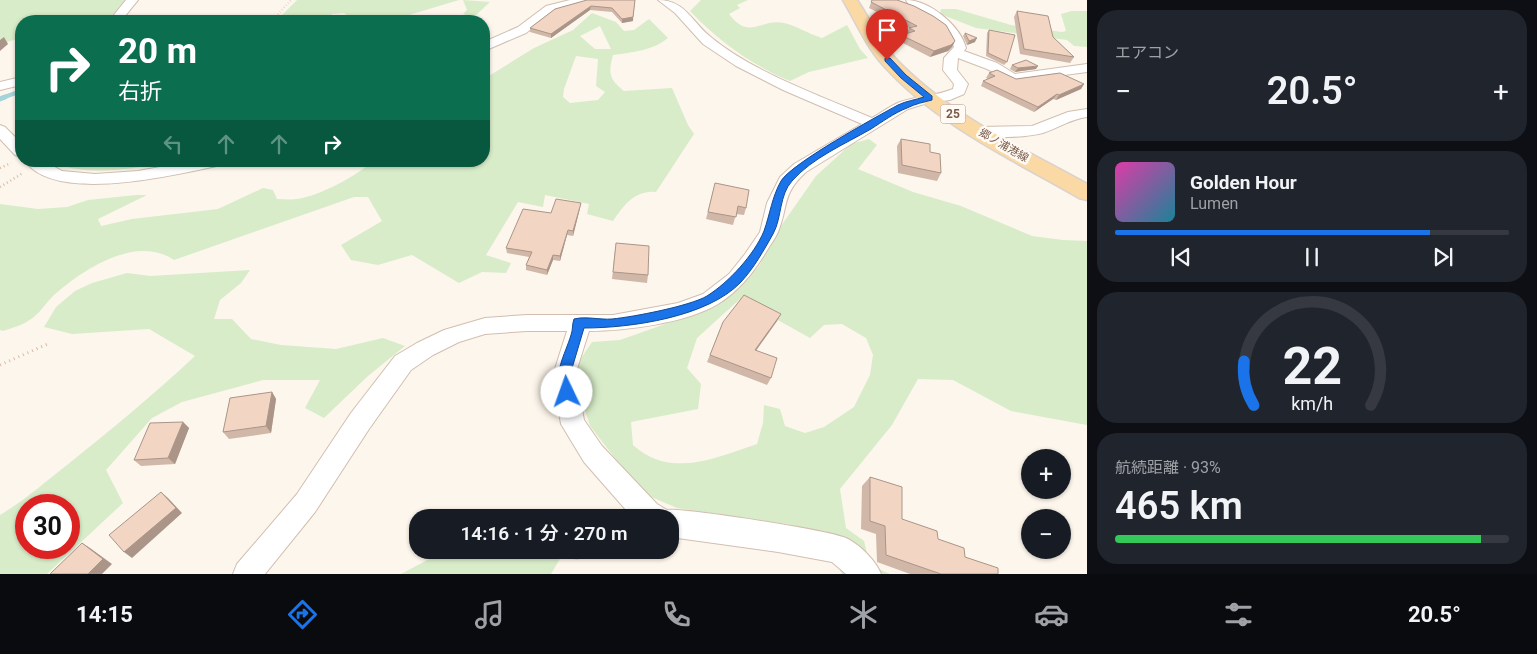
<!DOCTYPE html>
<html lang="ja">
<meta charset="utf-8">
<style>
:root{--surface:#171b24;--page:#20242c;--text:#f1f3f6;--muted:#9ea1a6;--line:#363941;--accent:#1a73e8}
body{margin:0;font-family:Roboto,"Noto Sans JP",sans-serif;background:var(--page);color:var(--text);height:100vh;display:flex;flex-direction:column;font-size:19px;white-space:nowrap}
*{box-sizing:border-box;margin:0}
p{font-size:16px;color:var(--muted)}
.icon{flex:none;width:28px;height:28px;fill:none;stroke:currentColor;stroke-width:2;stroke-linecap:round;stroke-linejoin:round}
.map{position:relative;flex:1;overflow:hidden}
.sheet{display:flex;flex-direction:column;gap:10px;padding:10px;background:#0d0f14;width:450px}
.sheet>*{flex:none}
.top-card{position:absolute;left:15px;top:15px;width:475px;height:152px;border-radius:20px;box-shadow:0 1px 4px #0004;background:#0b6e4f;color:#fff;overflow:hidden}
.controls{position:absolute;left:1021px;top:449px;display:grid;gap:10px}
.controls a{display:grid;place-items:center;width:50px;height:50px;border-radius:50%;background:var(--surface);box-shadow:0 1px 4px #0004;font-size:25px}
.speed{position:absolute;left:15px;top:494px;display:flex;gap:10px;font-size:25px;font-weight:700;text-align:center}
.speed>*{display:grid;place-content:center;width:65px;height:65px;border-radius:50%;background:var(--surface);box-shadow:0 1px 4px #0004;line-height:1}
.speed .limit{border:8px solid #d22;background:#fff;color:#111}
.pin{position:absolute;display:grid;place-items:center;width:42px;height:42px;color:#fff;margin:-51px -21px;border-radius:50% 50% 50% 0;rotate:-45deg;box-shadow:0 0 5px #0007}
.pin .icon{rotate:45deg}
.me{position:absolute;width:55px;margin:-28px;rotate:357deg;stroke-linejoin:round;filter:drop-shadow(0 0 4px #0008)}
.turn{display:flex;align-items:center;gap:18px;height:105px;padding:0 20px;font-size:22px}
.turn .icon{width:65px;height:65px;stroke-width:2.5}
.turn b{display:block;font-size:35px;line-height:42px}
.lanes{display:flex;align-items:center;height:48px;padding:0 20px;background:#0003;justify-content:center;gap:25px;direction:ltr}
.lanes .off{opacity:.35}
.big{font-size:38px;font-weight:600;line-height:1.1}
.sheet .tile{flex:1;display:flex;flex-direction:column;justify-content:center;gap:8px;min-width:0;padding:0 18px;border-radius:20px;background:var(--page)}
.sheet .dial{align-items:center;gap:0}
.dial svg{height:130px;overflow:visible;fill:none;stroke:var(--line);stroke-width:7;stroke-linecap:round;text-anchor:middle}
.dial text{fill:var(--text);stroke:none}
.song{display:flex;align-items:center;gap:15px}
.cover{width:60px;height:60px;border-radius:8px;background:linear-gradient(135deg,hsl(320 70% 55%),hsl(190 70% 35%))}
.played{height:5px;border-radius:2px;background:linear-gradient(90deg,var(--accent) 80%,var(--line) 80%)}
.keys{display:flex;justify-content:space-around;direction:ltr}
.heat{display:flex;justify-content:space-between;align-items:center;font-size:28px;direction:ltr}
.charge{height:8px;border-radius:4px;background:linear-gradient(90deg,#34c759 93%,var(--line) 0)}
.trip{position:absolute;left:409px;top:509px;width:270px;height:50px;border-radius:20px;background:var(--surface);box-shadow:0 1px 4px #0004;font-weight:600;line-height:50px;text-align:center}
.tabs{display:flex;height:80px;justify-content:space-around;align-items:center;background:#090b0e;color:var(--muted)}
.tabs .icon{width:35px;height:35px}
.tabs .selected{color:var(--accent)}
.tabs b{font-size:22px;color:var(--text)}
main{display:flex;flex:1;min-height:0}
.map>svg:first-child{display:block}
.green{fill:#d8ecc9;fill-rule:evenodd}
.lines{fill:none;stroke-linecap:round;stroke-linejoin:round}
.stream-far1{stroke:#a5d3da;stroke-width:4}
.stream{stroke:#a5d3da;stroke-width:5}
.minor-casing{stroke:#d1beb0;stroke-width:2}
.major-casing{stroke:#dad1cd;stroke-width:3}
.path-far2{stroke:#d9b8a5;stroke-width:2;stroke-dasharray:0.5 2.5;stroke-linecap:butt}
.path-far1{stroke:#d9b8a5;stroke-width:2.5;stroke-dasharray:1 3;stroke-linecap:butt}
.path{stroke:#d9b8a5;stroke-width:3;stroke-dasharray:1 4;stroke-linecap:butt}
.minor{fill:#fff;fill-rule:evenodd}
.major{fill:#fbd9a5;fill-rule:evenodd}
.wall{fill:#d1b7a8}
.shaded-wall{fill:#aa9588}
.building{fill:#f3d5c3;stroke:#aa9588}
.route{fill:#1a73e8;stroke:#114b97}
.labels{text-anchor:middle;stroke-width:5;stroke-linejoin:round;paint-order:stroke}
.far-street-label{font-size:11px;fill:#7a5c4d;stroke:#fffaf3}
.shield{fill:#fffaf3;stroke:#a28b7f;stroke-width:1}
.shield-label{font-size:12px;font-weight:bold;fill:#7a5c4d}
</style>
<main>
<div class="map">
<svg width="1087" height="574" viewBox="0 0 1087 574">
<rect width="100%" height="100%" fill="#fdf6ec"/>
<g class="green">
<path d="M0 0H125L107 21H21V38L0 44Z"/>
<path d="M297 0H459L389 21H355L344 13 332 14 324 21H276Z"/>
<path d="M463 0 490 2 474 17 463 14 467 10Z"/>
<path d="M701 0H748L737 5 740 8 729 14C749 41 761 18 784 23 797 26 809 34 822 38L847 25 860 49 868 58 809 72 790 81C752 65 718 41 690 11Z"/>
<path d="M941 9H956L1011 25 1062 32 1066 31 1061 14 1072 11H1087V47L1074 46 1067 40 976 28 940 14Z"/>
<path d="M592 13 616 22 624 31 634 30 649 19 668 38C652 51 633 52 613 55 608 73 609 79 624 91L672 88 688 125 694 134 656 192C635 190 624 205 613 221L587 214 589 204 545 195 543 207 518 202 486 255 511 263 506 273 482 272 459 283 412 255 378 265 351 260 341 245 382 221 368 197H354L174 260C136 234 82 270 53 296 45 304 38 316 28 321 21 326 11 328 3 331L0 330V204L38 209 67 207 88 200 136 195H147L98 219 101 226 132 219 218 209 263 188 273 190 277 199C284 199 291 200 297 199 319 196 357 176 373 161H484V79L534 48 573 30ZM600 26 611 49H595L580 36ZM576 56 598 59 596 86 605 92 598 100 570 103 563 97 564 89Z"/>
<path d="M869 139 877 145 858 169 913 192 961 206 1032 236 1063 240 1087 241V425L1011 411 953 380 918 379 892 425 840 489 846 528 864 541 870 565 890 574H842L836 561 828 535 787 524 677 508 642 493 590 426 580 394 577 364 592 342 620 340 702 311 736 289 759 266 776 233 816 176 851 144ZM740 299 810 338 824 325 842 324 866 338 873 355 870 375 854 407 824 427 805 433 785 426 780 409 764 405 763 423 757 444C716 458 670 479 633 445L631 422 698 409 701 384 687 368 697 338Z"/>
<path d="M50 161H154L159 163C124 171 83 176 50 161Z"/>
<path d="M250 270 241 283 220 300 214 319H232L251 339 281 345 336 349 383 338 405 346 368 376 324 418 305 408 320 380H263L182 402 152 418 106 470 123 503 47 574H0V515C24 501 45 482 67 465 111 430 154 394 195 356L149 329 72 334 44 327 56 307 75 291 92 283 127 273 150 276ZM26 505H69V548H26Z"/>
<path d="M456 550H584L578 560 561 557 551 574H401L433 557Z"/>
</g>
<g class="lines">
<g class="stream-far1">
<path d="M136 21 137 18"/>
<path d="M2 98 21 91"/>
</g>
<path class="stream" d="M0 99 5 97"/>
<g class="minor-casing">
<g id="minor">
<path d="M126 0H138L121 21H109Z"/>
<path d="M570 0H590L588 2 554 11 526 33 484 51V42L518 27 546 6Z"/>
<path d="M658 0C686 0 692 23 712 38 753 72 823 97 872 118 881 113 890 106 900 102 917 96 936 96 953 89L954 84 943 70 944 58 954 47C946 17 916 20 906 0 929 0 960 25 966 48L964 51 997 63 1015 74 1087 64V72L1013 82 987 69 958 58 957 70 968 84 964 94 950 100 931 102 908 109 806 172C781 195 789 205 778 232 775 239 770 245 766 252 754 272 739 291 718 304 687 323 625 331 589 331L575 375 584 420 602 446 657 504 667 510C680 507 835 531 848 539 861 546 876 561 881 574H846L832 562 778 552 670 537V518H633L584 462 561 424 553 375 567 331H527L485 334 459 342 433 355 411 370 369 429 315 512 265 574H233L237 564 297 494 351 413 395 356 417 343 444 330 485 318 527 315H613L678 303 703 294 729 274 745 254 760 232 767 203 780 177 794 164 862 124 783 90 736 66 703 44 675 13Z"/>
<path d="M21 77V85L0 90V82Z"/>
<path d="M1087 109V117C1071 119 1058 128 1043 133 1022 138 1001 137 980 137L975 135 972 132 975 129 980 127 1032 126 1068 112Z"/>
<path d="M0 125 5 127 21 143V157L15 155 0 139Z"/>
<path d="M25 161H44L62 171 95 174 138 171 193 161H225L223 164 217 166C174 175 55 204 25 161Z"/>
</g>
</g>
<g class="major-casing">
<path id="major" d="M843 0H857C870 19 880 41 895 58 948 114 1020 147 1087 184V200L1079 198C1011 159 936 124 883 65 866 46 856 22 843 0Z"/>
</g>
<path class="path-far2" d="M272 21 291 0"/>
<g class="path-far1">
<path d="M0 168 11 163"/>
<path d="M0 187 23 173"/>
</g>
<path class="path" d="M0 365 50 343"/>
<use href="#minor" class="minor"/>
<use href="#major" class="major"/>
</g>
<g class="wall">
<path d="M635 0 633 21 622 23 612 12 590 10 551 38 530 32V28L555 9Z"/>
<path d="M872 0 955 41 952 47 948 51 930 57 899 41 901 35 906 34 909 28 869 8Z"/>
<path d="M1017 11 1053 37 1074 57 1070 63 1020 54 1014 17Z"/>
<path d="M989 30 1007 62 1004 65 986 56 987 33Z"/>
<path d="M965 33 975 42 967 45 963 36Z"/>
<path d="M1012 65 1036 69 1015 72 1010 69Z"/>
<path d="M989 73 1016 79 1084 84 1081 89 1056 100 1053 99 1034 112 981 86 983 81 988 79 986 78Z"/>
<path d="M901 139 930 152 941 173 937 181 898 173 897 146Z"/>
<path d="M715 183 746 208 744 215 736 214 733 225 706 219Z"/>
<path d="M580 208 573 236 567 235 560 261 553 260 547 275 526 270V265L529 257 507 253 506 248 551 213Z"/>
<path d="M615 250 648 275 647 283 612 279Z"/>
<path d="M781 314 777 321 756 351 771 378 767 385 707 362 723 322Z"/>
<path d="M272 392 276 399 271 433 229 439 223 432Z"/>
<path d="M183 422 189 428 175 464 141 466 134 460Z"/>
<path d="M870 477 902 519 938 539 965 557 998 574H910L877 562 876 534 861 529 862 486Z"/>
</g>
<g class="shaded-wall">
<path d="M591 6 590 10 551 38V34Z"/>
<path d="M633 17V21L622 23V19Z"/>
<path d="M4 37 8 44 0 51V40Z"/>
<path d="M977 38 975 42 967 45 969 41Z"/>
<path d="M955 41 952 47 948 51 930 57 934 51Z"/>
<path d="M1038 66 1036 69 1015 72 1018 68Z"/>
<path d="M1084 84 1081 89 1056 100 1059 95Z"/>
<path d="M1057 94 1053 99 1034 112 1038 107Z"/>
<path d="M581 203 580 208 573 236V231Z"/>
<path d="M568 230 567 235 560 261V256Z"/>
<path d="M553 255V260L547 275V270Z"/>
<path d="M781 314 777 321 751 357 755 350Z"/>
<path d="M272 392 276 399 271 433 266 426Z"/>
<path d="M183 422 189 428 175 464 168 458Z"/>
<path d="M161 492 168 498 182 513 132 558 124 552Z"/>
<path d="M82 543 90 548 112 564 102 574H88Z"/>
</g>
<g class="building">
<path d="M587 0H635L633 17 622 19 612 8 591 6 551 34 530 28 555 9Z"/>
<path d="M872 0H897L914 6 933 16 946 25 955 41 951 45 934 51 901 35 915 31 909 28 917 26 871 2Z"/>
<path d="M1017 11 1048 16 1053 37 1074 57 1024 49Z"/>
<path d="M989 30 1015 35 1007 62 988 53Z"/>
<path d="M965 33 977 38 969 41Z"/>
<path d="M1026 60 1038 66 1018 68 1012 65Z"/>
<path d="M997 70 1016 79 1060 73 1084 84 1059 95 1057 94 1038 107 983 81 995 76 989 73Z"/>
<path d="M901 139 930 144V152L940 154 941 173 902 165Z"/>
<path d="M715 183 749 190 746 208 738 206 736 217 708 212Z"/>
<path d="M556 199 581 203 573 231 568 230 560 256 553 255 547 270 526 265 532 252 506 248 523 209 551 213Z"/>
<path d="M616 243 649 246 648 275 613 272Z"/>
<path d="M744 295 781 314 755 350 777 358 771 378 710 355 723 322Z"/>
<path d="M272 392 266 426 223 432 230 398Z"/>
<path d="M183 422 168 458 134 460 150 423Z"/>
<path d="M870 477 902 487V519L937 531 938 539 964 548 965 557 998 568V574H941L886 555 885 526 870 521Z"/>
<path d="M161 492 176 508 124 552 109 535Z"/>
<path d="M82 543 103 559 88 574H50Z"/>
</g>
<path class="route" d="M885 58H890L906 75 932 96V100C924 102 915 104 907 108 894 113 882 122 871 129 845 144 812 158 792 181 779 195 782 218 773 234 764 250 754 268 741 282 708 317 631 328 584 328L570 375 574 392 572 396 567 397 562 396C552 374 565 355 571 335 573 330 572 324 574 319 586 316 600 320 612 319 633 317 690 306 707 296 729 282 754 255 764 231 770 214 772 197 781 181 792 163 876 117 898 105 906 101 915 100 924 97L901 78 885 61Z"/>
<g class="labels">
<g class="far-street-label">
<text transform="translate(1004 145) rotate(30)" y="4">郷ノ浦港線</text>
</g>
<rect class="shield" x="940.5" y="104.5" width="25" height="19" rx="4"/>
<g class="shield-label">
<text x="953" y="118">25</text>
</g>
</g>
</svg>
<div class="controls">
<a>+</a>
<a>−</a>
</div>
<div class="speed"><div class="limit">30</div></div>
<div class="pin" style="left:887px;top:60px;background:#d93025"><svg class="icon" aria-label="arrive" viewBox="0 0 24 24"><path d="M6 21V4h12l-3 4 3 4H6"/></svg></div>
<svg class="me" style="left:567px;top:392px" viewBox="-20 -20 40 40"><circle r="19" fill="#fff"/><path d="M0-13L10 11 0 6-10 11z" fill="#1a73e8"/></svg>
<div class="trip">14:16 · 1 分 · 270 m</div>
<div class="top-card">
<div class="turn"><svg class="icon" aria-label="right" viewBox="0 0 24 24"><path d="M7 20v-9h11M14 6l5 5-5 5"/></svg><div><b>20 m</b>右折</div></div>
<div class="lanes"><svg class="icon off" aria-label="left" viewBox="0 0 24 24"><path d="M17 20v-9H6M10 6l-5 5 5 5"/></svg><svg class="icon off" aria-label="ahead" viewBox="0 0 24 24"><path d="M12 20V5M6 11l6-6 6 6"/></svg><svg class="icon off" aria-label="ahead" viewBox="0 0 24 24"><path d="M12 20V5M6 11l6-6 6 6"/></svg><svg class="icon" aria-label="right" viewBox="0 0 24 24"><path d="M7 20v-9h11M14 6l5 5-5 5"/></svg></div>
</div>
</div>
<section class="sheet">
<div class="tile"><p>エアコン</p>
<div class="heat"><a>−</a><b class="big">20.5°</b><a>+</a></div>
</div>
<div class="tile">
<div class="song"><i class="cover"></i><div><b>Golden Hour</b><p>Lumen</p></div></div>
<div class="played"></div>
<div class="keys"><svg class="icon" aria-label="previous" viewBox="0 0 24 24"><path d="M18 5L8 12l10 7zM5 5v14"/></svg><svg class="icon" aria-label="pause" viewBox="0 0 24 24"><path d="M8 5v14M16 5v14"/></svg><svg class="icon" aria-label="next" viewBox="0 0 24 24"><path d="M6 5l10 7-10 7zM19 5v14"/></svg></div>
</div>
<div class="tile dial"><svg viewBox="0 0 100 80">
<path d="M14 69A42 42 0 1 1 86 69"/>
<path d="M14 69A42 42 0 0 1 8 42" stroke="#1a73e8"/>
<text x="50" y="56" font-size="32" font-weight="700">22</text>
<text x="50" y="72" font-size="11">km/h</text>
</svg></div>
<div class="tile"><p>航続距離 · 93%</p><b class="big">465 km</b><div class="charge"></div></div>
</section>
</main>
<nav class="tabs">
<b>14:15</b>
<svg class="icon selected" aria-label="directions" viewBox="0 0 24 24"><path d="M12 3l9 9-9 9-9-9zM9 14v-3h6M13 9l2 2-2 2"/></svg>
<svg class="icon" aria-label="music" viewBox="0 0 24 24"><path d="M9 18V5l10-2v13"/><circle cx="6" cy="18" r="3"/><circle cx="16" cy="16" r="3"/></svg>
<svg class="icon" aria-label="phone" viewBox="0 0 24 24"><path d="M5 4h4l2 5-3 2q2 4 5 5l2-3 5 2v4C11 20 4 13 5 4z"/></svg>
<svg class="icon" aria-label="climate" viewBox="0 0 24 24"><path d="M12 3v18M4 7l16 10M4 17L20 7"/></svg>
<svg class="icon" aria-label="car" viewBox="0 0 24 24"><path d="M5 17H2v-5l4-1 3-4h7l3 4 3 1v5h-3M9 17h6M6 11h13"/><circle cx="7" cy="17" r="2"/><circle cx="17" cy="17" r="2"/></svg>
<svg class="icon" aria-label="filters" viewBox="0 0 24 24"><path d="M4 7h16M4 17h16"/><circle cx="9" cy="7" r="2"/><circle cx="15" cy="17" r="2"/></svg>
<b>20.5°</b>
</nav>
